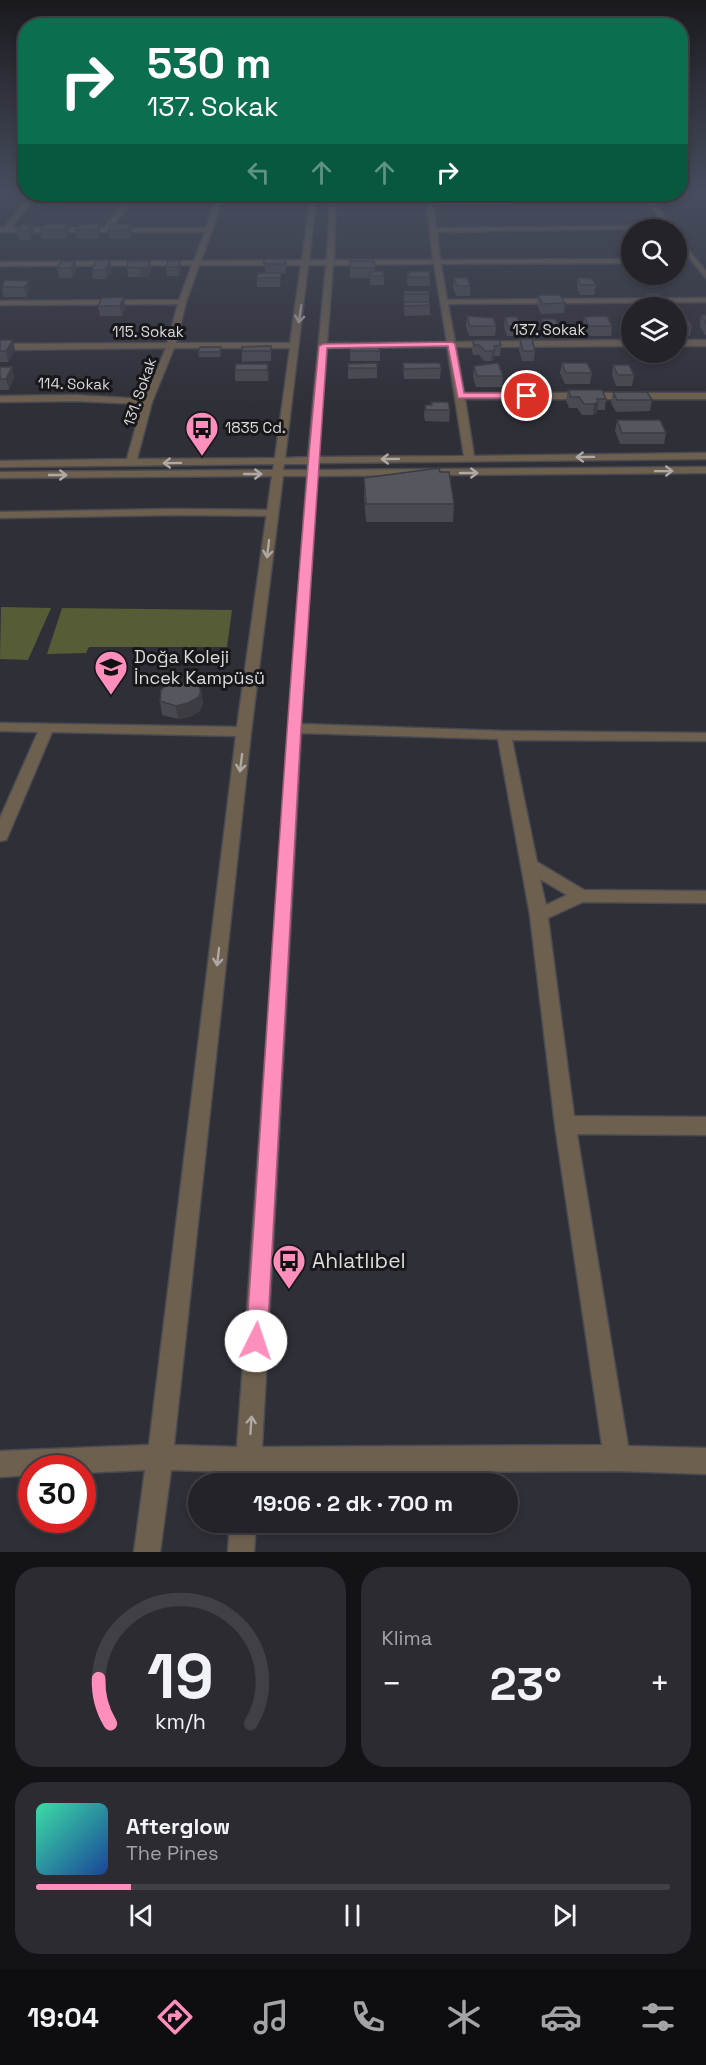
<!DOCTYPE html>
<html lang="tr">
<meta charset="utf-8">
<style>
:root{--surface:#232329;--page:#2b2b31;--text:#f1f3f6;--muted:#a3a4a8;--line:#404046;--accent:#fe8ebb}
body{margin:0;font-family:"Space Grotesk",sans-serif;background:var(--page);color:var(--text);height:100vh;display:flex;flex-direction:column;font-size:22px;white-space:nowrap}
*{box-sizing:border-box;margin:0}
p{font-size:20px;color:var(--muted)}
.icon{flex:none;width:33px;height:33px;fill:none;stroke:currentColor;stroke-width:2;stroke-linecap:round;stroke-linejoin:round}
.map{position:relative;height:1552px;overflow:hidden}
.side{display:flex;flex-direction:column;gap:15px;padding:15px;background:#131317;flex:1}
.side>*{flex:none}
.hud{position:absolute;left:18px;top:18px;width:670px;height:183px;border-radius:24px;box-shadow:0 3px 9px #0003,0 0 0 2px var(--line);background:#0b6e4f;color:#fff;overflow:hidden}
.buttons{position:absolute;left:621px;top:219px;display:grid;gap:12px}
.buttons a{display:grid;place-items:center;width:66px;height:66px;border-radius:50%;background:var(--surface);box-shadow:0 3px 9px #0003,0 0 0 2px var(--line);font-size:30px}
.speed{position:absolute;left:18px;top:1455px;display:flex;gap:12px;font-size:30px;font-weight:700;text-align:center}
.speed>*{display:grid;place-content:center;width:78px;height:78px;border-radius:50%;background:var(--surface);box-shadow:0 3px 9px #0003,0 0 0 2px var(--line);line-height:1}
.speed .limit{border:9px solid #d22;background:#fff;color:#111}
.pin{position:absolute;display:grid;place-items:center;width:51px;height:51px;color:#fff;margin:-26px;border:3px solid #fff;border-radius:50%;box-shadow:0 2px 6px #0007}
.me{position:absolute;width:66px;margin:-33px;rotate:4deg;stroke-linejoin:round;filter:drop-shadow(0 0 4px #0008)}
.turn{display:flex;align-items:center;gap:21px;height:126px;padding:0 30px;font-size:27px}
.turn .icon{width:78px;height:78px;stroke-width:2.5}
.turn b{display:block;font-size:42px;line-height:51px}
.lanes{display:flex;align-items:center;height:57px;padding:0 30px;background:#0003;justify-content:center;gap:30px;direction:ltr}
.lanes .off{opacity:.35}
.big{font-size:45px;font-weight:800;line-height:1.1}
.side .widget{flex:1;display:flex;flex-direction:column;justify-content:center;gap:9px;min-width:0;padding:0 21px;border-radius:24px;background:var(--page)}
.side .dial{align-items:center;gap:0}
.dial svg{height:156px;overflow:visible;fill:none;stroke:var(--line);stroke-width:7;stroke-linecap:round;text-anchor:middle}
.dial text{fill:var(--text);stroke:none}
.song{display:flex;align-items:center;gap:18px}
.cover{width:72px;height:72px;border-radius:9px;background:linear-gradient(135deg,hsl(160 70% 55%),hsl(220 70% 35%))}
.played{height:6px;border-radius:3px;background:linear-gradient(90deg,var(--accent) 15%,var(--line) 15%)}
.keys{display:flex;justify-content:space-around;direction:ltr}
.heat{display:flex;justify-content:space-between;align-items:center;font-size:33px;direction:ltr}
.side .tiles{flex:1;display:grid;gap:15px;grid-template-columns:1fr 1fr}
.widget:last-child{grid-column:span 2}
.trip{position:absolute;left:188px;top:1473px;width:330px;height:60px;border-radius:30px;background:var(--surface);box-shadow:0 3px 9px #0003,0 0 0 2px var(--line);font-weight:800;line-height:60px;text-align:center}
.dock{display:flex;height:96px;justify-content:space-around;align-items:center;background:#0e0e10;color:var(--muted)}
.dock .icon{width:42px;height:42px}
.dock .active{color:var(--accent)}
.dock b{font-size:27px;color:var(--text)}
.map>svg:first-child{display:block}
.green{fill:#565c35}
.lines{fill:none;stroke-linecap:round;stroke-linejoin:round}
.lane-casing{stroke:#4a4a52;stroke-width:3}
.street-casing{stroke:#4a4a52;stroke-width:3}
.lane{fill:#6e604f;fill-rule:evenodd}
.street{fill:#6e604f;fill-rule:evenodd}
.wall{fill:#494a51}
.shaded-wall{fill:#3c3c42}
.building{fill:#55565e;stroke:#3c3c42;stroke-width:1.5}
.oneway{stroke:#afa9a5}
.route{fill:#fe8ebb;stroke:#a55c7a;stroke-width:1.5}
.labels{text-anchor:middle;stroke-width:6;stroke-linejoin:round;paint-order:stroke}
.far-street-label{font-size:15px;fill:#dadadf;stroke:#18181b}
.far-poi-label{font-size:15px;fill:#dadadf;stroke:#18181b;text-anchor:start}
.poi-label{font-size:18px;fill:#dadadf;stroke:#18181b;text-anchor:start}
.near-poi-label{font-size:21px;fill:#dadadf;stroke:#18181b;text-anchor:start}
</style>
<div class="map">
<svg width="706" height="1552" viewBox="0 0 706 1552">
<rect width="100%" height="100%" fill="#2f2f37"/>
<g class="green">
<path d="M1 607 51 608 28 660 0 659Z"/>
<path d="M62 608 232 610 227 647H89L86 653 47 654Z"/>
</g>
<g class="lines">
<g class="lane-casing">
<path id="lane" d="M175 509 273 510 277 513 273 516 175 515 0 518V512Z"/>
</g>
<g class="street-casing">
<g id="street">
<path d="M31 194H37L11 228H104L132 194H138L111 228H206L219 194H225L201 261 302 260 311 194H317L309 260H327L330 194H336L334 260H433L426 194H432L433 199 643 196 642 194H648L673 228 437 232 440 260 632 259V263L441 264 447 300 706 298V302L448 304 455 342 632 340V346L456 347 464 393H706V399H465L474 456 706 453V459L318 463V470L706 467V473L317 476 301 724 504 731 706 733V741L512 740 537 862 584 890 706 891V903L583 902 548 918 574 1116 706 1117V1135L577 1134 628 1446 706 1448V1474L617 1471 261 1473 260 1484H234L235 1472 171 1470 160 1552H134L145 1470 82 1473V1468H32V1475L0 1477V1451L149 1445 236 736 52 732 8 836 6 840 0 841V818L38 732 0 731V723L237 727 272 476 0 478V472L273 470 274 464 0 467V461L127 459 142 404 75 401 0 402V396L75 395 144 399 166 348 0 350V344L167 343 178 304 0 305V301L179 300 192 265 0 266V262L194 261 205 232H0V228H4ZM646 200 665 226 436 228 433 203ZM434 264 447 342 327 343 333 265ZM199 265H301L290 343H176L186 302ZM308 265H326L308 457 285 458ZM447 347 464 456 318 457 327 348ZM174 348H290L275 458 137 459 152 402ZM284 464H308L307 470H283ZM283 476H307L237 1447 174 1445 251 732ZM301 733 498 739 530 915 555 1125 602 1445 262 1447ZM540 879 567 895 546 905Z"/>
<path d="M676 235 706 271V278L676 242Z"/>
<rect x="676" y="340" width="30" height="6"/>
<path d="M230 1522H256L254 1552H228Z"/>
</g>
</g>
<use href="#lane" class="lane"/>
<use href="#street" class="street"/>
</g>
<g class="wall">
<path d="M47 194H63L64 200 62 206H47L45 198Z"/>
<path d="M68 224 69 233 66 239H41L40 230Z"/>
<path d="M99 224 100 233 98 239H77L76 230Z"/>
<path d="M131 224 132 233 129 239H109L108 231Z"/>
<path d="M22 225 34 234 30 240H19L17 231Z"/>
<path d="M264 259H285L286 273H281L280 287H257V278L265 273Z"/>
<path d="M110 260 111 269 106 279H93L92 270Z"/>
<path d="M180 260 181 270 179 276H167L166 267Z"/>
<path d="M75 261 76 270 72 278H59L57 268Z"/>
<path d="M150 261 151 270 150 276 141 277H128L127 267Z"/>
<path d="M350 261 375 268V272L384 276V285H370V278H350Z"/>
<path d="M408 272 430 277V286H408L407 281Z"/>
<path d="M454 278 470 286V296H456L453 288Z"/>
<path d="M578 278 596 285 594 295H580L577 288Z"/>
<path d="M27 281 29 292 26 297H3L2 287Z"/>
<path d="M404 291 429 294V302L430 305V315L405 316 404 312Z"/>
<path d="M647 294 665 302 664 308H648L646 304Z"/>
<path d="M538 295 565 303 564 313 541 314 537 305Z"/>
<path d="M124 297 125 307 122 316H100L98 306Z"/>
<path d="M706 315V335H705L700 326 701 316Z"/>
<path d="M467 316 496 326 495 336H469L466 326Z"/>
<path d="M505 317 520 326 519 336H507L504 327Z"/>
<path d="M584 317 612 326 611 336H588L583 327Z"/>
<path d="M676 317 692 326 690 336H676Z"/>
<path d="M542 319 559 326 558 336H544L541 329Z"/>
<path d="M520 339 535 351 534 361H522L519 350Z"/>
<path d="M0 340 15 350 8 362H0Z"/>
<path d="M473 340 501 345 500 356H494V360L491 361H484L479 355H473L472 351Z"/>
<path d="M350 342 380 351V361H350Z"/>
<path d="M271 346V361L242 362V351Z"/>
<path d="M221 347V352L220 357H199L198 352Z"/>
<path d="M403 363 441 368 440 379H404Z"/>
<path d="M562 363 592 373 590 384H565L560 373Z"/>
<path d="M268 364 269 375 268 381H235V370Z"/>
<path d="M348 364 377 368V378L348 379Z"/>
<path d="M613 365 634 375 632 386H616L612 375Z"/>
<path d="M474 366 503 376 502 387H476L473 377Z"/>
<path d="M0 367 14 377 9 390H0Z"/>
<path d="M568 390 606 399 605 410H597V413L593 415H582L577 408H569L566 401Z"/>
<path d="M613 392 652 400 650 411 616 412 611 403Z"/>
<path d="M431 402 450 410 449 422 425 421 424 416 425 405H431Z"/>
<path d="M617 420 666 433 664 444H620L615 431Z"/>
<path d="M440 472 454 504 453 522H366L364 496V478Z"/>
<path d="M201 690 203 703 200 711 190 717 178 719 162 715 160 701Z"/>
</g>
<g class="shaded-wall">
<path d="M62 194 64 200 62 206 61 197Z"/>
<path d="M68 224 69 233 66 239 65 230Z"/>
<path d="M99 224 100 233 98 239 97 230Z"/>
<path d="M131 224 132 233 129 239 128 230Z"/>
<path d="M32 225 34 234 30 240 28 231Z"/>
<path d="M110 260 111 269 106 279 105 270Z"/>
<path d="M180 260 181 270 179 276 178 267Z"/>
<path d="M75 261 76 270 72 278 71 268Z"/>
<path d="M150 261 151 270 150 276 141 277 140 268Z"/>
<path d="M28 283 29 292 26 297 24 287Z"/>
<path d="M124 297 125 307 122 316 120 306Z"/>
<path d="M13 340 15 350 8 362 6 351Z"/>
<path d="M495 350 494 360 491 361 492 351Z"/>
<path d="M268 364 269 375 268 381 267 370Z"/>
<path d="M12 367 14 377 9 390 6 379Z"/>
<path d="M598 402 597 413 593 415 594 404Z"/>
<path d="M201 690 203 703 200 711 190 717 178 719 176 706Z"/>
</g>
<g class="building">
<path d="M47 194H62L61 197 45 198Z"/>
<path d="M68 224 65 230H40L44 225Z"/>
<path d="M99 224 97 230H76L79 225Z"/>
<path d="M111 224H131L128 230 108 231Z"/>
<path d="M22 225H32L28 231H17Z"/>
<path d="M264 259H285L286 264H264Z"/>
<path d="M97 260H110L105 270H92Z"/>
<path d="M180 260 178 267H166L168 261Z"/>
<path d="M62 261H75L71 268H57Z"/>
<path d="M128 261H150L149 267 140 268 127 267Z"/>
<path d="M350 261H374L375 268H350Z"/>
<path d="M383 271 384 276H370V272Z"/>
<path d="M429 271 430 277H409L408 272Z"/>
<path d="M258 273H281L280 278H257Z"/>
<path d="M454 278H467L470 286H457Z"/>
<path d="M578 278 592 279 596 285H581Z"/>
<path d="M5 280 27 281 28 283 24 287H2Z"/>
<path d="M404 291H428L429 294H405Z"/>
<path d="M647 294H660L665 302H652Z"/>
<path d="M538 295H560L565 303 542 304Z"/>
<path d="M124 297 120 306H98L102 298Z"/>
<path d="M404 302H429L430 305 405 306Z"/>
<path d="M706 315V323L701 316Z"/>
<path d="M467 316 493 318 496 326H470Z"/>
<path d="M607 316 612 326H589L584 317Z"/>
<path d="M505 317H517L520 326H508Z"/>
<path d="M676 317H686L692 326H676Z"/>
<path d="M542 319H555L559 326H545Z"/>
<path d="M520 339H532L535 351H523Z"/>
<path d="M0 340H13L6 351H0Z"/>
<path d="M473 340H499L501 345 494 346 495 350 492 351H485L479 345H474Z"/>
<path d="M379 341 380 351H350V342Z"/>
<path d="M271 346V351H242V347Z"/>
<path d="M200 347H221L220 352H198Z"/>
<path d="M377 363V368H348V364Z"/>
<path d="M403 363H440L441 368 404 369Z"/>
<path d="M498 363 503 376H477L474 366Z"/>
<path d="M562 363H587L592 373H566Z"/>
<path d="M236 364H268L267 370H235Z"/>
<path d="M613 365H629L634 375H618Z"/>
<path d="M0 367H12L6 379H0Z"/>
<path d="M568 390H602L606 399H597L598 402 594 404H584L579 397H571Z"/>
<path d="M613 392H647L652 400H617Z"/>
<path d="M431 402H448L450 410H426L425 405H432Z"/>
<path d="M617 420H660L666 433H622Z"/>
<path d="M439 468 440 472H449L454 504H366L364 478Z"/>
<path d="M189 682 198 685 201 690 199 697 188 703 176 706 160 701 161 690 168 683Z"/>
</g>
<defs><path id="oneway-shaft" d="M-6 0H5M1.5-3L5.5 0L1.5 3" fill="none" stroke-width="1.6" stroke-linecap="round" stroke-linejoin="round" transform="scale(1.5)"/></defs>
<g class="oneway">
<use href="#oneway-shaft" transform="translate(300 314) rotate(98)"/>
<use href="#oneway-shaft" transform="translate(585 457) rotate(179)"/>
<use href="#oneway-shaft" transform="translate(390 459) rotate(179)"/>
<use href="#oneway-shaft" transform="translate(172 463) rotate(179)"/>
<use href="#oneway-shaft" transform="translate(664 471) rotate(-1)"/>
<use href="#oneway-shaft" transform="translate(469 473)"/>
<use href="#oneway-shaft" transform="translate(253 474)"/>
<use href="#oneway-shaft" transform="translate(58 475)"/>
<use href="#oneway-shaft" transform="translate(268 549) rotate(97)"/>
<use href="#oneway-shaft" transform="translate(241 763) rotate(97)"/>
<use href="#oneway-shaft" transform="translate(218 957) rotate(97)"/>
<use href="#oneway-shaft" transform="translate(251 1425) rotate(-86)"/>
</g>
<linearGradient id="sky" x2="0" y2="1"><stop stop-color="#1a1a1e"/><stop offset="0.47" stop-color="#474d5e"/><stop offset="1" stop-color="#474d5e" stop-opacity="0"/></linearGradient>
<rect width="706" height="408" fill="url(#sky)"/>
<path class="route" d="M452 342 455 344 464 393H527L530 394V398H458L448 346 327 348 301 728 267 1341 264 1349 256 1352 249 1349 246 1341C269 1010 287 677 319 346L323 344Z"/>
<defs>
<g id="bus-pin" transform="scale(1.725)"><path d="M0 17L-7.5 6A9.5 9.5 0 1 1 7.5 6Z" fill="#fe8ebb" stroke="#18181b"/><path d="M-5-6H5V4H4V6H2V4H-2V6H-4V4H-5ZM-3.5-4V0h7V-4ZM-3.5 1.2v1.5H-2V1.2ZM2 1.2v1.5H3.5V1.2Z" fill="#111"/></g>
<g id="school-pin" transform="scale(1.725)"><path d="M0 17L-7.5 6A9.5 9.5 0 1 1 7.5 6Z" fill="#fe8ebb" stroke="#18181b"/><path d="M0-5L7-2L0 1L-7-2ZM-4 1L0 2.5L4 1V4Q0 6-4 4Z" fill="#111"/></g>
</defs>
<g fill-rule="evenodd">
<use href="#bus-pin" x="202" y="428"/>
<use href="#school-pin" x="111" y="667"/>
<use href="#bus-pin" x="289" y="1261"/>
</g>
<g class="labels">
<g class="far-street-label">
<text x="549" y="335">137. Sokak</text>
<text x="148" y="337">115. Sokak</text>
<text transform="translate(74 384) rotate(1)" y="5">114. Sokak</text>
<text transform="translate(140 392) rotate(-71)" y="5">131. Sokak</text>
</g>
<g class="far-poi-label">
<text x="225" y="433">1835 Cd.</text>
</g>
<g class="poi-label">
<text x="134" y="663">Doğa Koleji<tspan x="134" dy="21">İncek Kampüsü</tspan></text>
</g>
<g class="near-poi-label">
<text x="312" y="1268">Ahlatlıbel</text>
</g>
</g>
</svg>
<div class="buttons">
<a><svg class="icon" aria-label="search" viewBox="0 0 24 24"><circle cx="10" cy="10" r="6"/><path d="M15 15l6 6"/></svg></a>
<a><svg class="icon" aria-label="layers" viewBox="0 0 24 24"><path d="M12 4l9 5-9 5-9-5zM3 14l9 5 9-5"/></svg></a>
</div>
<div class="speed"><div class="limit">30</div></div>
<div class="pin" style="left:527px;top:396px;background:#d93025"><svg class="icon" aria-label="arrive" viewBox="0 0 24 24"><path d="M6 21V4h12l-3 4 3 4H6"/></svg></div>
<svg class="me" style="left:256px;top:1341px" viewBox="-20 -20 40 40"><circle r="19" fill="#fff"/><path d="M0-13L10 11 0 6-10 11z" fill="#fe8ebb"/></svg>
<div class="trip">19:06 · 2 dk · 700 m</div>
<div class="hud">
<div class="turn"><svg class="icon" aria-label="right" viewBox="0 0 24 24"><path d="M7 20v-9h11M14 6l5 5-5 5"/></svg><div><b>530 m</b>137. Sokak</div></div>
<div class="lanes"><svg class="icon off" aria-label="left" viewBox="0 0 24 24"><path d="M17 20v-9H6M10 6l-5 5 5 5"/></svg><svg class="icon off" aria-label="ahead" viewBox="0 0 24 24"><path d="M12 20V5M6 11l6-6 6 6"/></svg><svg class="icon off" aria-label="ahead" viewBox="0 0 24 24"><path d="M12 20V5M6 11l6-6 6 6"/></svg><svg class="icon" aria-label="right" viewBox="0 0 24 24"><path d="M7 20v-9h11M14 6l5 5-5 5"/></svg></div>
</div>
</div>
<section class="side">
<div class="tiles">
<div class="widget dial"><svg viewBox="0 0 100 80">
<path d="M14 69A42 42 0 1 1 86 69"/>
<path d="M14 69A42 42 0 0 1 8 46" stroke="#fe8ebb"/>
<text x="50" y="56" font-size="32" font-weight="700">19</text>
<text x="50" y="72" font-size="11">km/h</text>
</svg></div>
<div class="widget"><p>Klima</p>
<div class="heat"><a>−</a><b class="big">23°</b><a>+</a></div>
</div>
<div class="widget">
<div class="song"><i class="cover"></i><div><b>Afterglow</b><p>The Pines</p></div></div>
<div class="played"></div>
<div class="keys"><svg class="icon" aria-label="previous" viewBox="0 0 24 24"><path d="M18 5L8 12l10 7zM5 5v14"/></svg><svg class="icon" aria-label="pause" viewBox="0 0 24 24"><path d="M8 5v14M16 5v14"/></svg><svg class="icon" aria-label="next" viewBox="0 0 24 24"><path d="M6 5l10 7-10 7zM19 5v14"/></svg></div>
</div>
</div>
</section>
<nav class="dock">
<b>19:04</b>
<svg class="icon active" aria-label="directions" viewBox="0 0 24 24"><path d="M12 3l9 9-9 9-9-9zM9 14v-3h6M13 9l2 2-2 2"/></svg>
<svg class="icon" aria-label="music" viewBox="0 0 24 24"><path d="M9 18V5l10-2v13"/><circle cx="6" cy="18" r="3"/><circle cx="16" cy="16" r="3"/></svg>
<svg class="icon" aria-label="phone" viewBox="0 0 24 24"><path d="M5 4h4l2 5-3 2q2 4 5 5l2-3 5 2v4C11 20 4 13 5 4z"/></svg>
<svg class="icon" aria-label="climate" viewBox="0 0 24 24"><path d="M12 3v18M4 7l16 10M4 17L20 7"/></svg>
<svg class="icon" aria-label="car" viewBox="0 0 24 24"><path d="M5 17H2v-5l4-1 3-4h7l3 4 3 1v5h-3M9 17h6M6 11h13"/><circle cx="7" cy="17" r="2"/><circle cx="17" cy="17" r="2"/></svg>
<svg class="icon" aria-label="filters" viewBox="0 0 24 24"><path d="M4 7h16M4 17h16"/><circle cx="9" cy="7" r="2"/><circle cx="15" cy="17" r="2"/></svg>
</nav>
